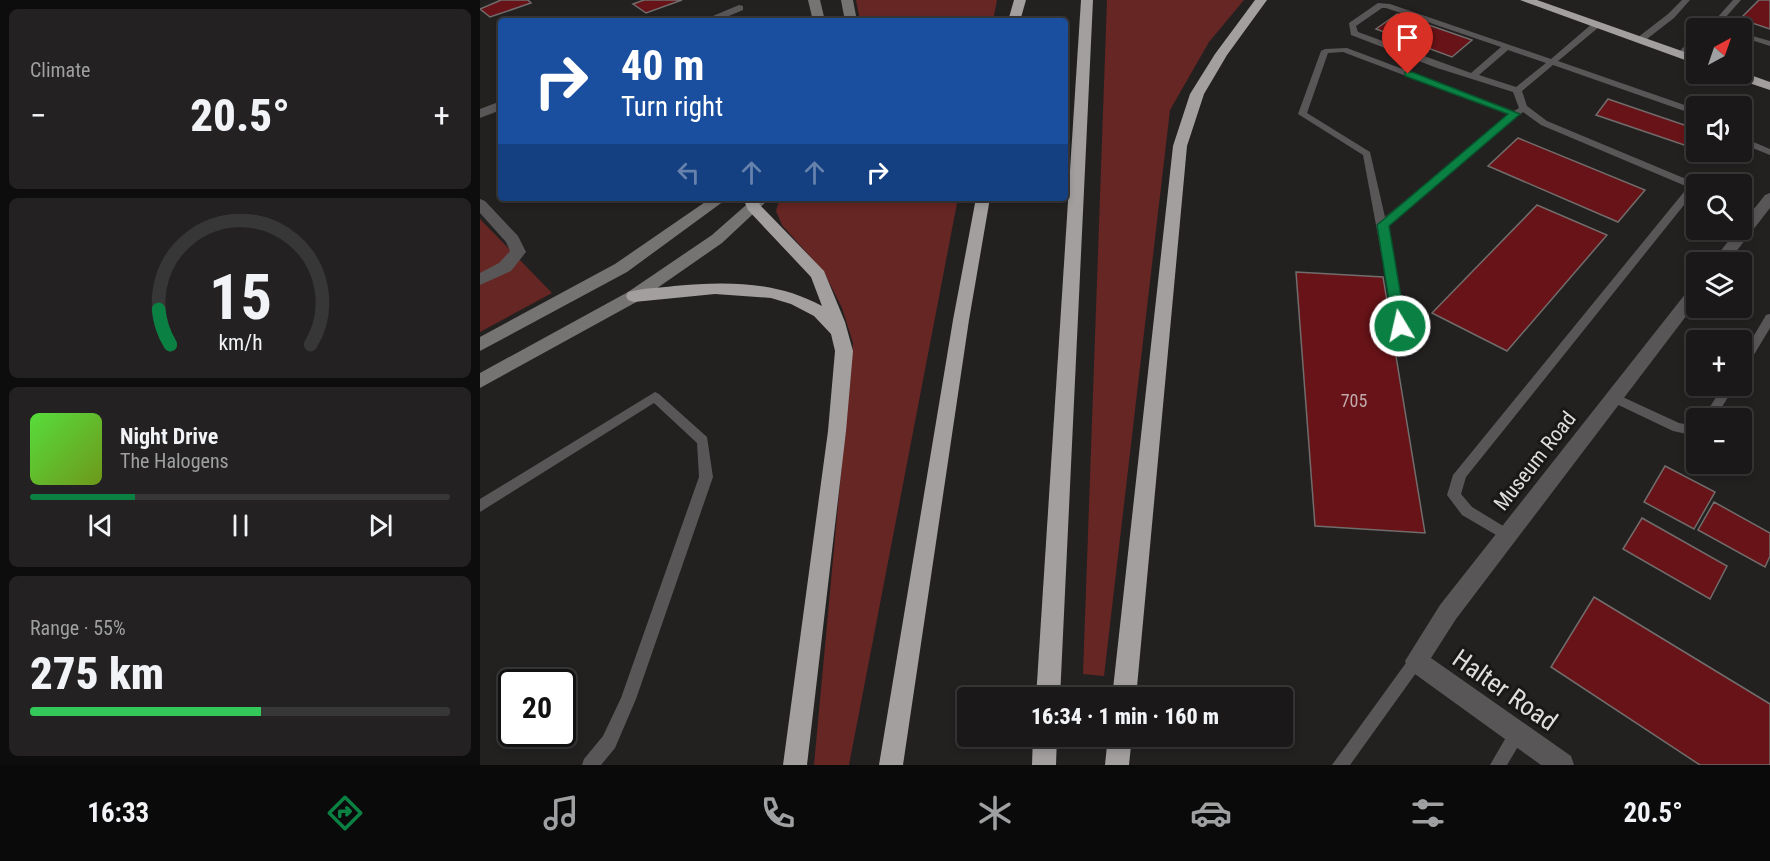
<!DOCTYPE html>
<meta charset="utf-8">
<style>
:root{--surface:#1a1818;--page:#232121;--text:#f1f3f6;--muted:#9fa0a2;--line:#383737;--accent:#0b8043}
body{margin:0;font-family:"Roboto Condensed",sans-serif;background:var(--page);color:var(--text);height:100vh;display:flex;flex-direction:column;font-size:22px;white-space:nowrap}
*{box-sizing:border-box;margin:0}
p{font-size:20px;color:var(--muted)}
.icon{flex:none;width:33px;height:33px;fill:none;stroke:currentColor;stroke-width:2;stroke-linecap:round;stroke-linejoin:round}
.map{position:relative;flex:1;overflow:hidden}
.panel{display:flex;flex-direction:column;gap:9px;padding:9px;background:#0e0d0d;width:480px}
.panel>*{flex:none}
.top-card{position:absolute;left:18px;top:18px;width:570px;height:183px;border-radius:6px;box-shadow:0 3px 9px #0003,0 0 0 2px var(--line);background:#1a4fa0;color:#fff;overflow:hidden}
.needle{width:39px;rotate:40deg}
.tools{position:absolute;left:1206px;top:18px;display:grid;gap:12px}
.tools a{display:grid;place-items:center;width:66px;height:66px;border-radius:6px;background:var(--surface);box-shadow:0 3px 9px #0003,0 0 0 2px var(--line);font-size:30px}
.speed{position:absolute;left:18px;top:669px;display:flex;gap:12px;font-size:30px;font-weight:700;text-align:center}
.speed>*{display:grid;place-content:center;width:78px;height:78px;border-radius:50%;background:var(--surface);box-shadow:0 3px 9px #0003,0 0 0 2px var(--line);line-height:1}
.speed .limit{border:3px solid #111;border-radius:9px;background:#fff;color:#111}
.pin{position:absolute;display:grid;place-items:center;width:51px;height:51px;color:#fff;margin:-62px -26px;border-radius:50% 50% 50% 0;rotate:-45deg;box-shadow:0 0 6px #0007}
.pin .icon{rotate:45deg}
.me{position:absolute;width:66px;margin:-33px;rotate:351deg;stroke-linejoin:round;filter:drop-shadow(0 0 4px #0008)}
.turn{display:flex;align-items:center;gap:21px;height:126px;padding:0 24px;font-size:27px}
.turn .icon{width:78px;height:78px;stroke-width:2.5}
.turn b{display:block;font-size:42px;line-height:51px}
.lanes{display:flex;align-items:center;height:57px;padding:0 24px;background:#0003;justify-content:center;gap:30px;direction:ltr}
.lanes .off{opacity:.35}
.big{font-size:45px;font-weight:800;line-height:1.1}
.panel .tile{flex:1;display:flex;flex-direction:column;justify-content:center;gap:9px;min-width:0;padding:0 21px;border-radius:9px;background:var(--page)}
.panel .dial{align-items:center;gap:0}
.dial svg{height:156px;overflow:visible;fill:none;stroke:var(--line);stroke-width:7;stroke-linecap:round;text-anchor:middle}
.dial text{fill:var(--text);stroke:none}
.song{display:flex;align-items:center;gap:18px}
.cover{width:72px;height:72px;border-radius:9px;background:linear-gradient(135deg,hsl(110 70% 55%),hsl(80 70% 35%))}
.played{height:6px;border-radius:3px;background:linear-gradient(90deg,var(--accent) 25%,var(--line) 25%)}
.keys{display:flex;justify-content:space-around;direction:ltr}
.heat{display:flex;justify-content:space-between;align-items:center;font-size:33px;direction:ltr}
.charge{height:9px;border-radius:4px;background:linear-gradient(90deg,#34c759 55%,var(--line) 0)}
.trip{position:absolute;left:477px;top:687px;width:336px;height:60px;border-radius:6px;background:var(--surface);box-shadow:0 3px 9px #0003,0 0 0 2px var(--line);font-weight:800;line-height:60px;text-align:center}
.menu{display:flex;height:96px;justify-content:space-around;align-items:center;background:#0a0a0a;color:var(--muted)}
.menu .icon{width:42px;height:42px}
.menu .selected{color:var(--accent)}
.menu b{font-size:27px;color:var(--text)}
main{display:flex;flex:1;min-height:0}
.map>svg:first-child{display:block}
.green{fill:#662624}
.building{fill:#681317;stroke:#716d6c;stroke-width:1.5}
.lines{fill:none;stroke-linecap:round;stroke-linejoin:round}
.lane{fill:#585656;fill-rule:evenodd}
.street{fill:#585656;fill-rule:evenodd}
.secondary{fill:#767473;fill-rule:evenodd}
.highway{fill:#a39f9f;fill-rule:evenodd}
.route{fill:#0b8043;stroke:#07532c;stroke-width:1.5}
.labels{text-anchor:middle;stroke-width:6;stroke-linejoin:round;paint-order:stroke}
.number-label{font-size:18px;fill:#c1aaac}
.street-label{font-size:21px;fill:#dfdddd;stroke:#1a1717}
.near-street-label{font-size:26px;fill:#dfdddd;stroke:#1a1717}
</style>
<main>
<section class="panel">
<div class="tile"><p>Climate</p>
<div class="heat"><a>−</a><b class="big">20.5°</b><a>+</a></div>
</div>
<div class="tile dial"><svg viewBox="0 0 100 80">
<path d="M14 69A42 42 0 1 1 86 69"/>
<path d="M14 69A42 42 0 0 1 8 51" stroke="#0b8043"/>
<text x="50" y="56" font-size="32" font-weight="700">15</text>
<text x="50" y="72" font-size="11">km/h</text>
</svg></div>
<div class="tile">
<div class="song"><i class="cover"></i><div><b>Night Drive</b><p>The Halogens</p></div></div>
<div class="played"></div>
<div class="keys"><svg class="icon" aria-label="previous" viewBox="0 0 24 24"><path d="M18 5L8 12l10 7zM5 5v14"/></svg><svg class="icon" aria-label="pause" viewBox="0 0 24 24"><path d="M8 5v14M16 5v14"/></svg><svg class="icon" aria-label="next" viewBox="0 0 24 24"><path d="M6 5l10 7-10 7zM19 5v14"/></svg></div>
</div>
<div class="tile"><p>Range · 55%</p><b class="big">275 km</b><div class="charge"></div></div>
</section>
<div class="map">
<svg width="1290" height="765" viewBox="0 0 1290 765">
<rect width="100%" height="100%" fill="#232020"/>
<g class="green">
<path d="M376 0H517L513 21H380Z"/>
<path d="M627 0H764L729 42 690 110 624 676 603 674Z"/>
<path d="M300 198H478L369 765H334L373 343 362 308 344 272 302 225 296 211Z"/>
<path d="M0 219 72 293 0 332Z"/>
</g>
<g class="building">
<path d="M21 0H48L51 3 10 17 0 9Z"/>
<path d="M164 0H202L166 13 153 4Z"/>
<path d="M1279 0H1290V29L1260 19Z"/>
<path d="M917 14 992 40 972 57 896 29Z"/>
<path d="M1128 99 1216 129V149L1116 115Z"/>
<path d="M1038 138 1165 190 1138 222 1008 166Z"/>
<path d="M1223 152H1253L1248 160Z"/>
<path d="M1057 205 1127 235 1027 351 952 313Z"/>
<path d="M816 272 903 277 945 533 835 526Z"/>
<path d="M1185 466 1235 492 1214 529 1164 502Z"/>
<path d="M1234 502 1290 533V556L1285 567 1218 530Z"/>
<path d="M1162 518 1247 566 1230 599 1143 549Z"/>
<path d="M1114 597 1290 704V765H1220L1071 667Z"/>
</g>
<g class="lines">
<g class="lane">
<path d="M1202 0H1210L1194 18 1163 42H1157V38L1188 14Z"/>
<path d="M1253 0H1261L1236 28H1228Z"/>
<path d="M898 3 910 4 1071 59 1113 23H1119V27L1078 61 1216 109V115L1213 114 1073 65 1042 91 1047 106 1067 121 1218 184H1216V190L986 477 981 494 992 507 1033 532 1035 536 1033 540 1028 542 982 515 967 495 973 475 1208 187 1061 125 1043 112 907 226 929 346 923 350 919 349 883 155 818 114 841 51 845 49 867 48 1034 111 1039 108 1033 92 957 68 871 35 869 23ZM902 8H906L1021 47 991 73 878 32 876 26ZM1028 50 1066 63 1036 87 999 75ZM863 52 1029 115 905 217 890 152 827 113 848 53Z"/>
<path d="M1262 33 1290 41V46L1262 37Z"/>
<path d="M1213 37H1216V43L1204 57H1198V53Z"/>
<path d="M1262 133 1271 141 1290 149V155L1265 145 1262 141Z"/>
<path d="M1262 203 1282 211 1283 213 1278 216 1262 210Z"/>
<path d="M1290 314V328L1266 368 1262 369V356L1286 315Z"/>
<path d="M1243 386H1255L1235 418H1223Z"/>
<path d="M175 392 179 394 227 437 233 477 156 699 135 748 121 765H102L104 759 123 736 141 698 219 477 217 443 174 403 0 512V499Z"/>
<path d="M1134 393 1199 423 1216 426V436L1193 431 1130 401 1128 398 1130 395Z"/>
<path d="M936 654 941 656 944 661 941 666 870 765H852L931 656Z"/>
<path d="M1038 725 1044 727 1046 733 1027 765H1010L1032 727Z"/>
</g>
<g class="street">
<path d="M259 5 263 6V10L237 21H221Z"/>
<path d="M21 101V110L0 118V109Z"/>
<path d="M1290 193V208L1248 262H1232L1257 230H1262V224L1285 195Z"/>
<path d="M0 199 5 201 38 236 46 252 31 271 0 285V273L19 263 30 251 26 242 0 213Z"/>
<path d="M1216 286V303L976 619 951 658 1091 756 1094 765H1061L928 669 925 661 960 605 1210 288Z"/>
</g>
<g class="secondary">
<path d="M328 0H340L345 21H333Z"/>
<path d="M361 0H373L377 21H365Z"/>
<path d="M231 198H248L147 272 0 351V337L135 264Z"/>
<path d="M274 198H290L242 243 160 300 0 388V373L148 292 232 235Z"/>
</g>
<g class="highway">
<path d="M534 0H546L540 21H528Z"/>
<path d="M601 0H613L580 698H556Z"/>
<path d="M775 0H787L747 55 724 94 707 146 656 698H632L693 146 710 94 735 54Z"/>
<path d="M1040 0H1057L1216 56V64Z"/>
<path d="M1262 72 1290 82V90L1251 77 1249 74Z"/>
<path d="M263 198H277L280 205 344 271 365 322 373 351 366 431 327 765H303L348 431 355 351 351 334 334 316 311 304 291 298 235 294 154 302 148 300 146 296 148 292C163 288 179 288 194 286 246 281 296 281 342 306L331 277 268 210Z"/>
<path d="M496 198H510L489 320 423 765H399L473 320Z"/>
<path d="M553 736H577L576 765H552Z"/>
<path d="M628 736H652L649 765H625Z"/>
</g>
</g>
<path class="route" d="M925 72H932L1040 114 909 226 926 326 920 331 913 326 897 225 1028 114 925 76Z"/>
<g class="labels">
<g class="number-label">
<text x="874" y="407">705</text>
</g>
<g class="street-label">
<text transform="translate(1055 461) rotate(-52)" y="7">Museum Road</text>
</g>
<g class="near-street-label">
<text transform="translate(1025 690) rotate(35)" y="9">Halter Road</text>
</g>
</g>
</svg>
<div class="tools">
<a><svg class="needle" viewBox="-14 -14 28 28"><path d="M0-13l5 13h-10z" fill="#e53935"/><path d="M0 13l5-13h-10z" fill="#9fa0a2"/></svg></a>
<a><svg class="icon" aria-label="sound" viewBox="0 0 24 24"><path d="M4 9h4l5-4v14l-5-4H4zM17 9q2 3 0 6"/></svg></a>
<a><svg class="icon" aria-label="search" viewBox="0 0 24 24"><circle cx="10" cy="10" r="6"/><path d="M15 15l6 6"/></svg></a>
<a><svg class="icon" aria-label="layers" viewBox="0 0 24 24"><path d="M12 4l9 5-9 5-9-5zM3 14l9 5 9-5"/></svg></a>
<a>+</a>
<a>−</a>
</div>
<div class="speed"><div class="limit">20</div></div>
<div class="pin" style="left:928px;top:74px;background:#d93025"><svg class="icon" aria-label="arrive" viewBox="0 0 24 24"><path d="M6 21V4h12l-3 4 3 4H6"/></svg></div>
<svg class="me" style="left:920px;top:326px" viewBox="-20 -20 40 40"><circle r="17" fill="#0b8043" stroke="#fff" stroke-width="3"/><path d="M0-11L8 9 0 5-8 9z" fill="#fff"/></svg>
<div class="trip">16:34 · 1 min · 160 m</div>
<div class="top-card">
<div class="turn"><svg class="icon" aria-label="right" viewBox="0 0 24 24"><path d="M7 20v-9h11M14 6l5 5-5 5"/></svg><div><b>40 m</b>Turn right</div></div>
<div class="lanes"><svg class="icon off" aria-label="left" viewBox="0 0 24 24"><path d="M17 20v-9H6M10 6l-5 5 5 5"/></svg><svg class="icon off" aria-label="ahead" viewBox="0 0 24 24"><path d="M12 20V5M6 11l6-6 6 6"/></svg><svg class="icon off" aria-label="ahead" viewBox="0 0 24 24"><path d="M12 20V5M6 11l6-6 6 6"/></svg><svg class="icon" aria-label="right" viewBox="0 0 24 24"><path d="M7 20v-9h11M14 6l5 5-5 5"/></svg></div>
</div>
</div>
</main>
<nav class="menu">
<b>16:33</b>
<svg class="icon selected" aria-label="directions" viewBox="0 0 24 24"><path d="M12 3l9 9-9 9-9-9zM9 14v-3h6M13 9l2 2-2 2"/></svg>
<svg class="icon" aria-label="music" viewBox="0 0 24 24"><path d="M9 18V5l10-2v13"/><circle cx="6" cy="18" r="3"/><circle cx="16" cy="16" r="3"/></svg>
<svg class="icon" aria-label="phone" viewBox="0 0 24 24"><path d="M5 4h4l2 5-3 2q2 4 5 5l2-3 5 2v4C11 20 4 13 5 4z"/></svg>
<svg class="icon" aria-label="climate" viewBox="0 0 24 24"><path d="M12 3v18M4 7l16 10M4 17L20 7"/></svg>
<svg class="icon" aria-label="car" viewBox="0 0 24 24"><path d="M5 17H2v-5l4-1 3-4h7l3 4 3 1v5h-3M9 17h6M6 11h13"/><circle cx="7" cy="17" r="2"/><circle cx="17" cy="17" r="2"/></svg>
<svg class="icon" aria-label="filters" viewBox="0 0 24 24"><path d="M4 7h16M4 17h16"/><circle cx="9" cy="7" r="2"/><circle cx="15" cy="17" r="2"/></svg>
<b>20.5°</b>
</nav>
